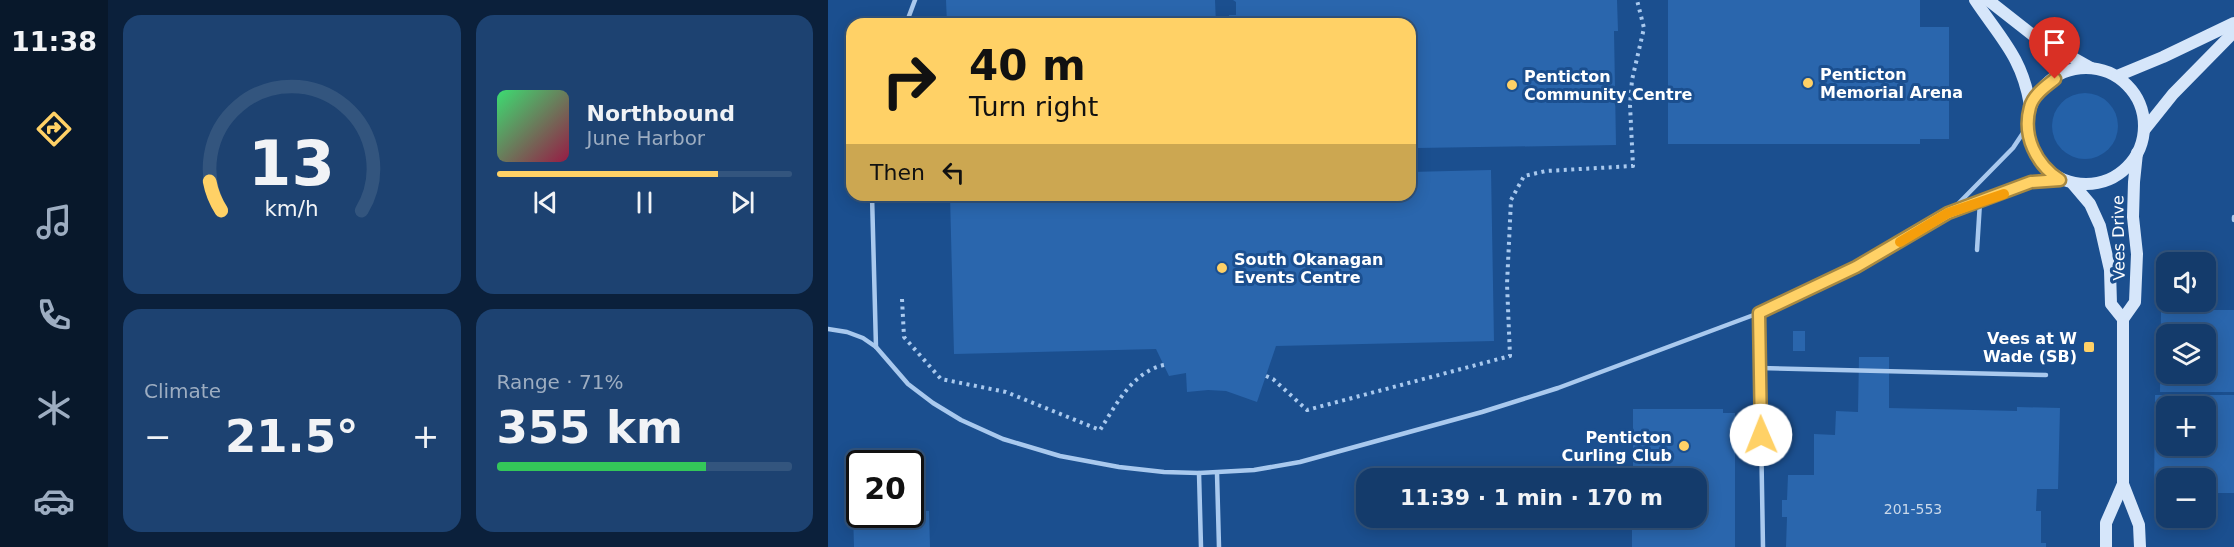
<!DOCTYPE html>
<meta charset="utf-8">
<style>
:root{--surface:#143b6b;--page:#1d4271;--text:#f1f3f6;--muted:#9dadc1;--line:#33557e;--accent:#ffd166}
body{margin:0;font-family:"DejaVu Sans",sans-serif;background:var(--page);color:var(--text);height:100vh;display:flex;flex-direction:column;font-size:22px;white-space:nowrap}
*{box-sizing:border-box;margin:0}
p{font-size:20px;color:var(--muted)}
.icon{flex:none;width:33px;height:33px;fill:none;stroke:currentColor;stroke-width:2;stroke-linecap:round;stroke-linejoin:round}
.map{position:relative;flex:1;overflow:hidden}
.drawer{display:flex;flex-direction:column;gap:15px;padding:15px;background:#0b203b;width:720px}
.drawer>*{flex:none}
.top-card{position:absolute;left:18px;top:18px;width:570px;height:183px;border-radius:18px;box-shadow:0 3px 15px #0003,0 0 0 2px var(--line);background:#ffd166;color:#111;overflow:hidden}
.tools{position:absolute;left:1328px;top:252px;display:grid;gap:12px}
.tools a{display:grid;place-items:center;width:60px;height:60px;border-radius:12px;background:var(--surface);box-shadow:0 3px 15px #0003,0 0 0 2px var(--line);font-size:30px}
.speed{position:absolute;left:18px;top:450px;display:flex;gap:12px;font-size:30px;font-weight:700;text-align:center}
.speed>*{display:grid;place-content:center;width:78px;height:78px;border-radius:50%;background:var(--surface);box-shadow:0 3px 15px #0003,0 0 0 2px var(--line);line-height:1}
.speed .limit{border:3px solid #111;border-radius:9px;background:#fff;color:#111}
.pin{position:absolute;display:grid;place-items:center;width:51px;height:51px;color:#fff;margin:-62px -26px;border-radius:50% 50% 50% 0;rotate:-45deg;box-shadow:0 0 6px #0007}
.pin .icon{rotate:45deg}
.me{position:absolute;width:66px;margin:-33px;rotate:359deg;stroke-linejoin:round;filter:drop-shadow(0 0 4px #0008)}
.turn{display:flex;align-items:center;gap:21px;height:126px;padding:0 24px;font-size:27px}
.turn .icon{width:78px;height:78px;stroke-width:2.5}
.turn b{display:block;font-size:42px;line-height:51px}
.then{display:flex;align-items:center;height:57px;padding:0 24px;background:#0003;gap:12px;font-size:22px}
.big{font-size:45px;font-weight:700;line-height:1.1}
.drawer .card{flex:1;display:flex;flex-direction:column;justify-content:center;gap:9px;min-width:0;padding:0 21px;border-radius:18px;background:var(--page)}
.drawer .dial{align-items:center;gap:0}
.dial svg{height:156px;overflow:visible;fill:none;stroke:var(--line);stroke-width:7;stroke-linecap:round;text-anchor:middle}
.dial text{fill:var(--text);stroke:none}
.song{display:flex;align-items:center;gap:18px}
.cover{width:72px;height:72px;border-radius:9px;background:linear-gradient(135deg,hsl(140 70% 55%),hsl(340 70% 35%))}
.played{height:6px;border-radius:3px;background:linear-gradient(90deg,var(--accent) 75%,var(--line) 75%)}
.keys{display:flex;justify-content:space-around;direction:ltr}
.heat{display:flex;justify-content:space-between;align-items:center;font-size:33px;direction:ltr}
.charge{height:9px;border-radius:4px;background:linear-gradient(90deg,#34c759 71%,var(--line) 0)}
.drawer .tiles{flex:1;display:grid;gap:15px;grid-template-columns:repeat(2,1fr)}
.trip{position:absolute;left:528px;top:468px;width:351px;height:60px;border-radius:18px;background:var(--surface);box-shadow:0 3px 15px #0003,0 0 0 2px var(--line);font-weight:700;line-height:60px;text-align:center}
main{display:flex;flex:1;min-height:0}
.tabs{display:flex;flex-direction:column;width:108px;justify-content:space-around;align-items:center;background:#08182b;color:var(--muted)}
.tabs .icon{width:42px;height:42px}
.tabs .current{color:var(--accent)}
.tabs b{font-size:27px;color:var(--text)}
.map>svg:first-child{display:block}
.green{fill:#2461a8}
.building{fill:#2a66ad;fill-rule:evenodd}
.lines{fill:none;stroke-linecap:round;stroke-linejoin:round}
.path{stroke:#a9c9ee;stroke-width:4;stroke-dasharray:3 4.5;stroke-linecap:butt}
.lane{stroke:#a9c9ee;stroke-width:4.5}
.secondary{stroke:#d6e6fa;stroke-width:12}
.route-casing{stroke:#a68842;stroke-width:15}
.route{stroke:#ffd166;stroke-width:10}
.slow{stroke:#f59e0b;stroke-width:10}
.poi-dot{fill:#ffd166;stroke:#1b4f8f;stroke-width:2}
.labels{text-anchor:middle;stroke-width:6;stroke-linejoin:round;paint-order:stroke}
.number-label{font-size:14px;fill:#cad9ea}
.poi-label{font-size:16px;font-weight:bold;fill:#fff;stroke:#1b4f8f;text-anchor:start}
.street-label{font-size:16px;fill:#fff;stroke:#1b4f8f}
</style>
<main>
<nav class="tabs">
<b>11:38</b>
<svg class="icon current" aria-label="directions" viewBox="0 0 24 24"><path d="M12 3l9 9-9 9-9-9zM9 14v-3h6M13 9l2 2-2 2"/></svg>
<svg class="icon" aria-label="music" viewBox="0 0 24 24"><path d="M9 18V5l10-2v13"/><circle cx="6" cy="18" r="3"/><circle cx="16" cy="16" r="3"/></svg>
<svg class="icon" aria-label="phone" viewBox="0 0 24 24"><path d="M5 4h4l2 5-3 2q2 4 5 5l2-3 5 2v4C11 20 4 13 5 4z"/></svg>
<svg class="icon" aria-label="climate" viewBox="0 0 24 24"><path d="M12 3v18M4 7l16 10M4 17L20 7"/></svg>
<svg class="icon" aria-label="car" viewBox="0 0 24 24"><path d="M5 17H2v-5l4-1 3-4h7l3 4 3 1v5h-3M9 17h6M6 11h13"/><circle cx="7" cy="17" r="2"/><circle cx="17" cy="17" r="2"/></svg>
</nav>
<section class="drawer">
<div class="tiles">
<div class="card dial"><svg viewBox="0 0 100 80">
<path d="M14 69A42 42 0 1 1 86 69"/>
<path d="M14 69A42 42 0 0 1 8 54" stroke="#ffd166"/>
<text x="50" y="56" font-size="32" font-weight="700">13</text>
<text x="50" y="72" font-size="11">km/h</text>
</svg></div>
<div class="card">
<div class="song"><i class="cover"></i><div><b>Northbound</b><p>June Harbor</p></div></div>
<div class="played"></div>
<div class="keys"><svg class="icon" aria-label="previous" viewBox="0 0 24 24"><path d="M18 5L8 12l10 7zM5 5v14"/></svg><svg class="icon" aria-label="pause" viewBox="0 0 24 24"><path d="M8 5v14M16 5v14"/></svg><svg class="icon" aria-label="next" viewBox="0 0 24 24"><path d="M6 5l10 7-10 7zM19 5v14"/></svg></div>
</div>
<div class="card"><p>Climate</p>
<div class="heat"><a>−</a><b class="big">21.5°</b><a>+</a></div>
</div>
<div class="card"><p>Range · 71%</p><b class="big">355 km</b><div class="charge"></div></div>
</div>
</section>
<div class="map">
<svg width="1406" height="547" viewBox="0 0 1406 547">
<rect width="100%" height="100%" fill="#1b4f8f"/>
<circle class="green" cx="1257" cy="126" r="33"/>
<g class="building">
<path d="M118 0H387L388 24H119Z"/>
<path d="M405 0H789L790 31H786L788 145 589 148 588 139H582V24H401V15H408V2Z"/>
<path d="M840 0H1092V27H1121V139H1092V144H840Z"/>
<path d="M663 170 666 341 448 346 429 402 398 391 380 390 359 392 358 373 341 376 328 349 126 354 122 195H582V172Z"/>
<path d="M1333 310H1406V392H1332ZM1338 334H1377V374H1338Z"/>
<rect x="965" y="331" width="12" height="20"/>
<path d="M1031 357H1061V408L1189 411V407L1232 408 1230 489H1209L1208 511H1213V543H1218V547H958L959 517H954V500H959L960 475H986V434L1007 435 1008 411 1030 412Z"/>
<path d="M1327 395H1406V493H1377V478H1338V493H1326ZM1338 406H1377V446H1338Z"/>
<path d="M805 409H895V413H907V547H804V518H868V478H805Z"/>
<path d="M82 511H101L102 547H26L25 513 82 514Z"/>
</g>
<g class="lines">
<g class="path">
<path d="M74 299 76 337 113 379 178 392 272 430C288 405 304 372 336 365"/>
<path d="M438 376 445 379 479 410 682 356 679 284 683 200 696 176 718 171 805 166 802 105 804 80 816 28 809 0"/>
</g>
<g class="lane">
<path d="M78 24 87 0"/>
<path d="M44 195 48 347"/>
<path d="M1122 212 1185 148 1201 124"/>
<path d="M1406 217V220"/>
<path d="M1149 250 1152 202"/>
<path d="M931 313 935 547"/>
<path d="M0 329 19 332 35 338 48 347 80 384 105 403 133 420 175 439 232 456 291 467 336 472 371 473 426 470 472 462 654 412 730 388 931 313 1028 267 1120 213 1203 182 1232 180"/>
<path d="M932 368 1218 375"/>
<path d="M371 473 373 547"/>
<path d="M389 473 391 547"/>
</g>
<g class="secondary">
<path d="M1147 0C1173 39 1194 57 1202 105"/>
<path d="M1160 0 1206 36 1263 68"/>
<circle cx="1258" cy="126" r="58"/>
<path d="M1289 76 1335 57 1406 23"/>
<path d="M1317 129 1345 94 1406 32"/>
<path d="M1309 153 1306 182 1305 217 1309 254 1307 302 1295 319V484L1311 525 1312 547"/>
<path d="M1245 184 1262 204 1272 226 1282 270 1283 304 1295 319"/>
<path d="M1278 547V523L1295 484"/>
</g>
</g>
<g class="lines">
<g class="route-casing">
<path id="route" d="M933 435 931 313 1028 267 1120 213 1203 182 1232 180C1208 164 1194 136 1202 107 1205 95 1218 86 1227 79"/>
</g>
<use href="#route" class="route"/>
<path class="slow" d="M1072 242 1120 213 1176 194"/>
</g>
<g class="poi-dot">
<circle cx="980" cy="83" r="6"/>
<circle cx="684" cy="85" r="6"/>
<circle cx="394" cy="268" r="6"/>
<rect x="1255" y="341" width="12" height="12" rx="3"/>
<circle cx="856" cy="446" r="6"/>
</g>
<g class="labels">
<g class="number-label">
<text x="1085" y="514">201-553</text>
</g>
<g class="poi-label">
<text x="992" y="80">Penticton<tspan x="992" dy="18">Memorial Arena</tspan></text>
<text x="696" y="82">Penticton<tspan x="696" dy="18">Community Centre</tspan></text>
<text x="406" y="265">South Okanagan<tspan x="406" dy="18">Events Centre</tspan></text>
<text x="1249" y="344" text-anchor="end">Vees at W<tspan x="1249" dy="18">Wade (SB)</tspan></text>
<text x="844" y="443" text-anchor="end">Penticton<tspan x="844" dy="18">Curling Club</tspan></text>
</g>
<g class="street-label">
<text transform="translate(1290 238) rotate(-91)" y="6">Vees Drive</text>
</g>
</g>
</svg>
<div class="tools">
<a><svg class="icon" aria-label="sound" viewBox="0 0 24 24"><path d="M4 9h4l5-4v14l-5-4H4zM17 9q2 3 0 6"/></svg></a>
<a><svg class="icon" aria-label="layers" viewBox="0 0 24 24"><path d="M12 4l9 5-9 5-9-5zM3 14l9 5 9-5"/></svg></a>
<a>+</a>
<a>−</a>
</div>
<div class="speed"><div class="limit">20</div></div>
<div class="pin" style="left:1227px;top:79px;background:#d93025"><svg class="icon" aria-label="arrive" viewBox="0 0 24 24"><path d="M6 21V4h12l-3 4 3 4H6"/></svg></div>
<svg class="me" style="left:933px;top:435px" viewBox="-20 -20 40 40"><circle r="19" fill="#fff"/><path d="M0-13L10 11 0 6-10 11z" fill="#ffd166"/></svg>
<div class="trip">11:39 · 1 min · 170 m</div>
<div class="top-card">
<div class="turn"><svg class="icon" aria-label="right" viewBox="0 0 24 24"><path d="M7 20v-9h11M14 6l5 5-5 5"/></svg><div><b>40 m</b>Turn right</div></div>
<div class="then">Then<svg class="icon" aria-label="left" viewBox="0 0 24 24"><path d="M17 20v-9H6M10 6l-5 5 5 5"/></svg></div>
</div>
</div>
</main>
